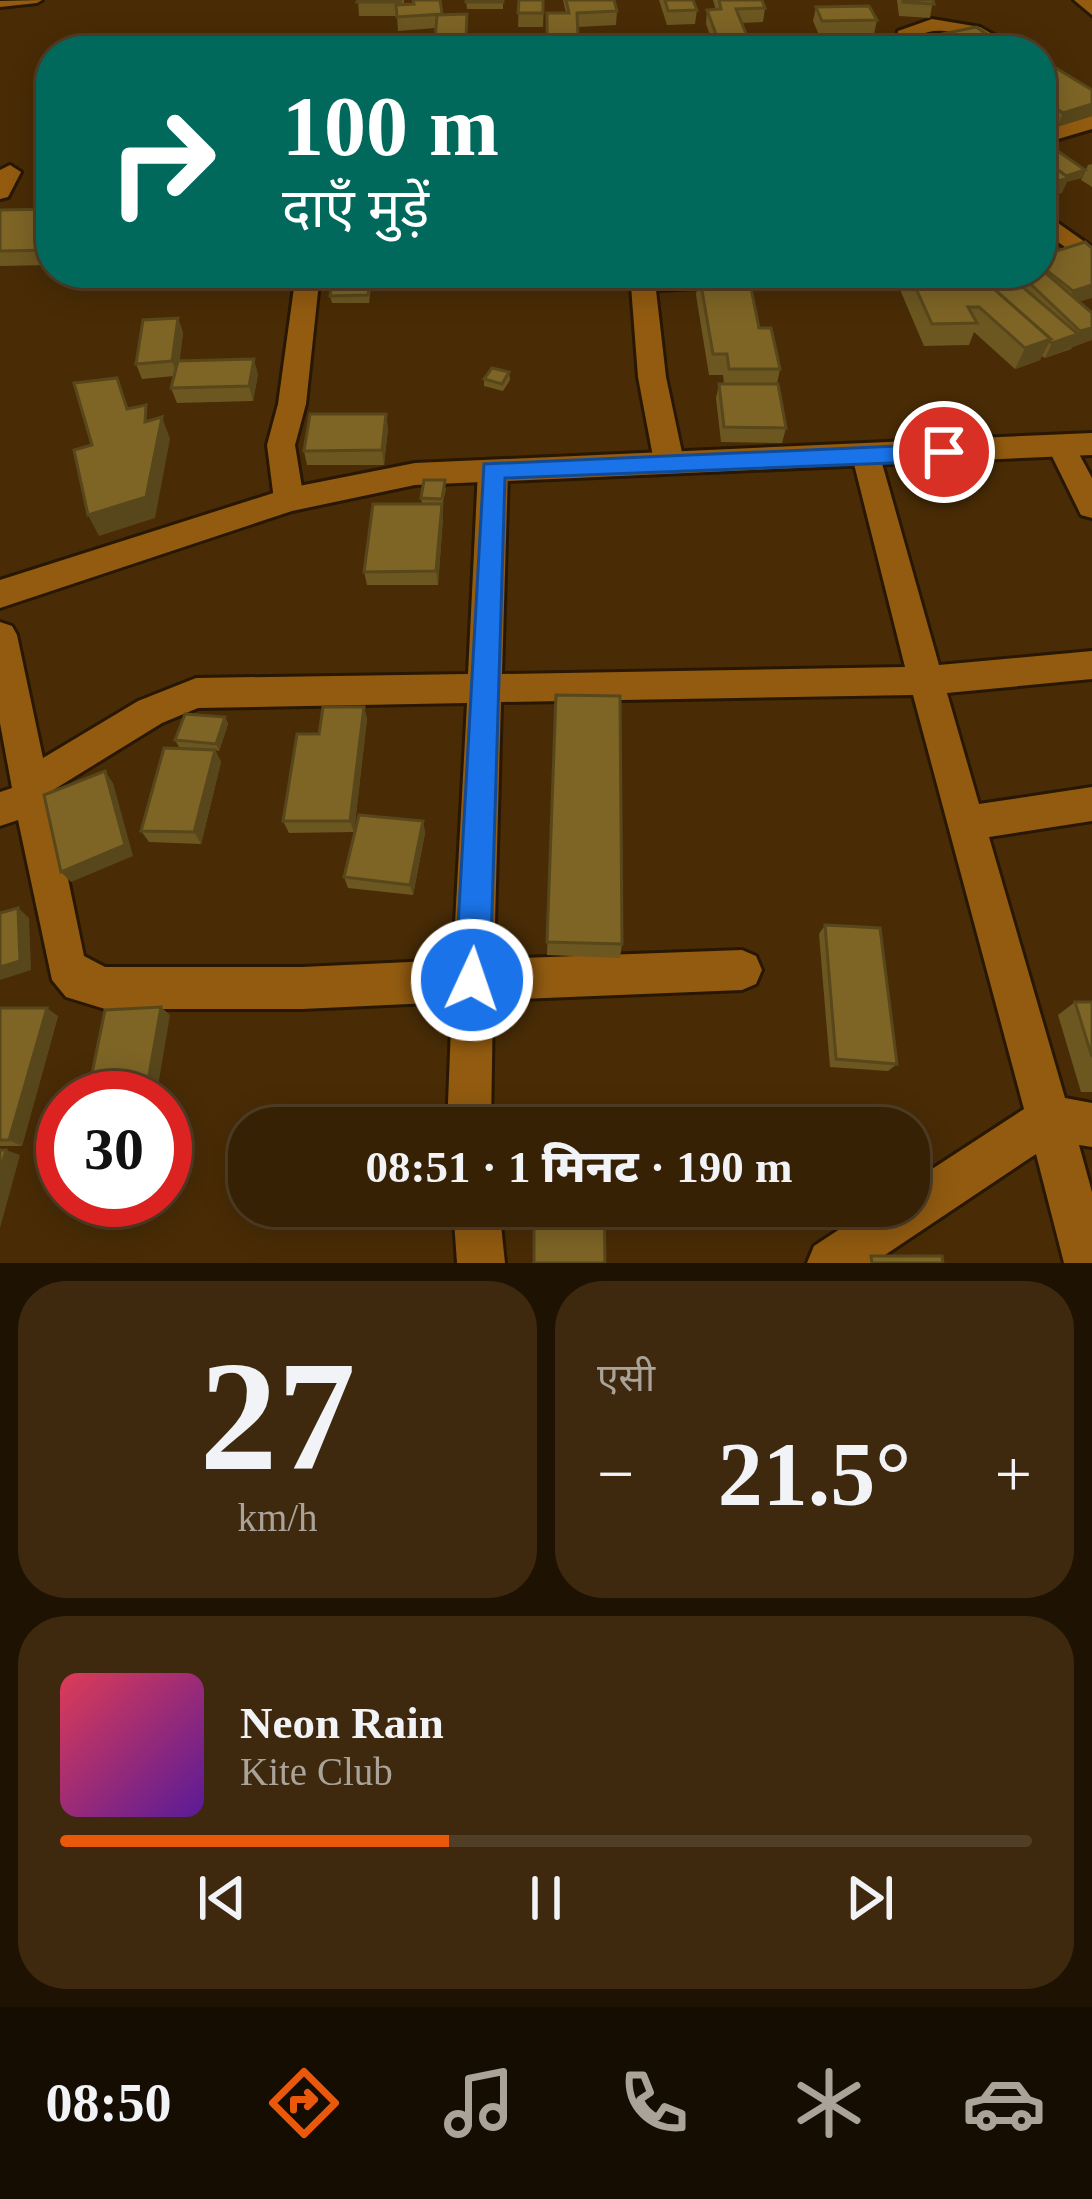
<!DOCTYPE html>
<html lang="hi">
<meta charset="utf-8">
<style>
:root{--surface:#372104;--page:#3e290e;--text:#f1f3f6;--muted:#aaa39a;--line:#513e26;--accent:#ea580c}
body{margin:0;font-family:"Times New Roman","Noto Sans Devanagari",serif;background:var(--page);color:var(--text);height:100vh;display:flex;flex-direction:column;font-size:45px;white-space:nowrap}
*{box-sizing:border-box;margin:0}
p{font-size:39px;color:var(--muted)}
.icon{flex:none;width:66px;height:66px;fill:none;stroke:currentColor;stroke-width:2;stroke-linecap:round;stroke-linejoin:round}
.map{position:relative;height:1263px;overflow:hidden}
.sheet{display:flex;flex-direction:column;gap:18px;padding:18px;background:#1e1202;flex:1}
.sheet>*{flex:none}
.top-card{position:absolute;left:36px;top:36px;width:1020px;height:252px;border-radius:48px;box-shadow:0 6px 30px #0003,0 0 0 3px var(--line);background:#00695c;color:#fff;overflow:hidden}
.speed{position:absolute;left:36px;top:1071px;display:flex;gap:24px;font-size:60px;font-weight:700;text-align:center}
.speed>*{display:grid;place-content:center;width:156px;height:156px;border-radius:50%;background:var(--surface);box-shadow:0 6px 30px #0003,0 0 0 3px var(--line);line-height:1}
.speed .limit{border:18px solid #d22;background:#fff;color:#111}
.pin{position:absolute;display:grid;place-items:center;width:102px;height:102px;color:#fff;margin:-51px;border:6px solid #fff;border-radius:50%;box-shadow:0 3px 12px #0007}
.me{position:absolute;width:132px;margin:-66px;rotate:3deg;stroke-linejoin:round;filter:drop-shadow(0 0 9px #0008)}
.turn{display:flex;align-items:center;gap:42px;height:252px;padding:0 48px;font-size:54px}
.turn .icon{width:156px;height:156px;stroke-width:2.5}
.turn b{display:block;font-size:84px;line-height:102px}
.big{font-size:90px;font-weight:800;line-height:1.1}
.sheet .tile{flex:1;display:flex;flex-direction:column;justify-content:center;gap:18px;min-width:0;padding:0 42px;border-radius:48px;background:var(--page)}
.sheet .dial{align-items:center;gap:0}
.dial b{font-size:156px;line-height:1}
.song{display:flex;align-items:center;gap:36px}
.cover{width:144px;height:144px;border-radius:18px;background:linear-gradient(135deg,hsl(350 70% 55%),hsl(270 70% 35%))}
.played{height:12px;border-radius:6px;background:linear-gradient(90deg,var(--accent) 40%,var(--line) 40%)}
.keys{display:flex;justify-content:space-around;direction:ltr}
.heat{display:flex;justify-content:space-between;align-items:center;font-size:66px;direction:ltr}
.sheet .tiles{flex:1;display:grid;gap:18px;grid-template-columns:1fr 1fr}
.tile:last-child{grid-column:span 2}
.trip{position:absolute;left:228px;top:1107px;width:702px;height:120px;border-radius:48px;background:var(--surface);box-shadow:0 6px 30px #0003,0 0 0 3px var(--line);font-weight:800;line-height:120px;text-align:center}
.dock{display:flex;height:192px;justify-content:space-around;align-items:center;background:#160d02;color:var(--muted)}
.dock .icon{width:84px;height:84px}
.dock .current{color:var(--accent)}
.dock b{font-size:54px;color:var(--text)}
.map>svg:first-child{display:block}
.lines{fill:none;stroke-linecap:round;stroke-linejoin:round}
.lane-casing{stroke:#281703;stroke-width:6}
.street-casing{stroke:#281703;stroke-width:6}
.secondary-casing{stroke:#281703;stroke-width:6}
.lane{fill:#925b10;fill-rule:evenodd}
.street{fill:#925b10;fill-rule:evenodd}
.secondary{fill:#925b10;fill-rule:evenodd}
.wall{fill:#6c5721}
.shaded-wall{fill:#58471b}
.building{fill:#7e6526;stroke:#58471b;stroke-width:3}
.route{fill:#1a73e8;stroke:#114b97;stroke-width:3}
</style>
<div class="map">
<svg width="1092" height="1263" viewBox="0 0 1092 1263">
<rect width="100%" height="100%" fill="#492c06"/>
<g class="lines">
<g class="lane-casing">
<path id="lane" d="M42 0 37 3 0 7V1Z"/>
</g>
<g class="street-casing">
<g id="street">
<path d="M1074 0H1092V15Z"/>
<path d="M932 19 980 27 1022 51C984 51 952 17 915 37L916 51H896L898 31Z"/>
<path d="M1092 116V129L1041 144V131Z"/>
<path d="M10 165 21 172 8 197 0 199V170Z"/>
<path d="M1041 211 1092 247V266L1041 230Z"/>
<path d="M296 273H320L306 404 295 445 304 500 300 508H278L274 500 267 445 278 404Z"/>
<path d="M630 273 654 275 873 273 861 280 656 290 666 377 684 462 669 472 654 462 638 377Z"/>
<path d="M1061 436 1071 439 1092 478V518L1081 515 1047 446Z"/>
<path d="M866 446 880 456 939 665 1092 651V679L947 693 979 804 1092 787V821L989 837 1065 1098 1092 1103V1147L1079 1145 1092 1192V1263H1064L1036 1154 873 1263H807L814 1246 875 1206H909V1184L1024 1109 913 695 501 702 494 959 742 950 756 956 762 970 756 984 742 990 493 1000 491 1128H447L452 1002 302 1009H105L66 997 52 980 18 820 0 826V792L12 788 0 723V622L12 626 17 635 43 758 138 701 196 678 468 674 478 470 493 460 508 470 502 674 905 667 852 456ZM467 703 453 960 302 967H105L84 956 50 792 162 723 198 708Z"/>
<path d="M453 1206H499L505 1263H457Z"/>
</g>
</g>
<g class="secondary-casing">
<path id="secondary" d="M1092 433V455L415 485 292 511 0 608V580L289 488 415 463Z"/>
</g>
<use href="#lane" class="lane"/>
<use href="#street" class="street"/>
<use href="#secondary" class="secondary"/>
</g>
<g class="wall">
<path d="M358 0H404V4L442 15 467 14V51H436V28L398 31 397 16H359Z"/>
<path d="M466 0H503V9H467Z"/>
<path d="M519 0H544L543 27H518Z"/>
<path d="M563 0H614L617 11 616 25 578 27V51H547V13H566Z"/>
<path d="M659 0H693L697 10 695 24 667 25Z"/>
<path d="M713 0H762L765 8 763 22 741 23 747 36 744 50 716 51 706 24 707 10H716Z"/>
<path d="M897 0H933L930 18 899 16Z"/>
<path d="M816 7 877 20 874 34 819 35 813 21Z"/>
<path d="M928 37 1003 45 1001 51H924Z"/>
<path d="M1041 59 1092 90V116L1057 127 1041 117Z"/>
<path d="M1092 164V187L1081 180 1088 165Z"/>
<path d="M51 209V265L0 266V210Z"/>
<path d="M1085 242 1079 302 1092 313 1071 349 1045 358 1042 356 1040 360 1015 369 974 332 969 345 924 346 901 292 907 273H953L959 285 1009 276 1010 273H1041V256Z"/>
<path d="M699 273 759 328 780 369 777 384 786 428 782 443 721 442 716 398 719 384H724L723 375H709L696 295Z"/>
<path d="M372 279 369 303H332L330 296Z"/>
<path d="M178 318 183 333 179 361 258 374 253 401 177 403 171 388 174 376 142 379 136 364Z"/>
<path d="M509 372 510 380 503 391 484 386V379Z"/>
<path d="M388 428 384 465H307L304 451Z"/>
<path d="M446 488 442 506 443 518 438 585H367L364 572 422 504 421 498Z"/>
<path d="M556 695 622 944 620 958 547 955Z"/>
<path d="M364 707 367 719 354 832 289 833 283 821 319 734Z"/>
<path d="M225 717 228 724 219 751 215 750 221 762 201 844 149 842 141 831 211 750 179 747 175 740Z"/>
<path d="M423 821 425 833 413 895 348 888 344 877Z"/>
<path d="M825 925 897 1064 888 1071 830 1067 819 934Z"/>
<path d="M1075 1002H1092V1092H1081L1058 1015Z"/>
<path d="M0 1008 58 1016 22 1146H0Z"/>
</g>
<g class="shaded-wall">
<path d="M997 41 1003 45 1001 51H950Z"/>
<path d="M1092 104V116L1057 127 1063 113Z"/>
<path d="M1085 170 1082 178 1067 182 1062 193 1041 199V186Z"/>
<path d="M1092 285V298L1066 306 1073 291Z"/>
<path d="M178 318 183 333 178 376 172 361Z"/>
<path d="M1092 328V340L1045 358 1052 343Z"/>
<path d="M1051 339 1040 360 1015 369 1025 348Z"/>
<path d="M254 359 258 374 253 401 249 386Z"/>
<path d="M386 414 388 428 384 465 382 450Z"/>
<path d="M162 417 170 439 155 518 99 536 88 515Z"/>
<path d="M442 504 443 518 438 585 436 571Z"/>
<path d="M364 707 367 719 354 832 350 821Z"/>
<path d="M225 717 228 724 219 751 216 744Z"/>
<path d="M215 750 221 762 201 844 194 832Z"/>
<path d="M105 771 113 783 133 856 71 882 61 872Z"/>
<path d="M423 821 425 833 413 895 410 885Z"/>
<path d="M18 908 29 918 31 970 0 980V967Z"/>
<path d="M161 1007 170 1015 156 1098H145Z"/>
<path d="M47 1008 58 1016 22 1146 9 1140Z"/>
<path d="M6 1150 20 1155 0 1228V1172Z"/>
</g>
<g class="building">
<path d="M358 0H401L400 2H357Z"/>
<path d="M413 0H440L442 14 397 17 396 5 414 4Z"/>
<rect x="466" y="0" width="37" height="2"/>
<path d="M519 0H543V13H518Z"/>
<path d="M566 0H614L617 11 577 13 578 37H547V13H569Z"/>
<path d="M665 0H693L697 10 668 11Z"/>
<path d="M719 0H762L765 8 736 9 747 36 717 37 707 10 721 9Z"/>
<path d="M903 0H933L934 4 903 2Z"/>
<path d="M869 6 877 20 822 21 816 7Z"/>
<path d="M467 14 466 39 435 40 437 15Z"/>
<path d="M976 27 997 41 950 51H937L928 37Z"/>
<path d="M1041 59 1092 90V104L1063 113 1041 99Z"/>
<path d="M1049 145 1085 170 1066 176 1041 158V147Z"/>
<path d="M1041 158 1069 178 1041 186Z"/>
<path d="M51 209V250L0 251V210Z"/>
<path d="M1085 242 1092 248V285L1073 291 1041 266V256Z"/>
<path d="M1041 269 1092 313V328L1080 331 1019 273H1041Z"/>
<path d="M334 273H371L368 295 330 296Z"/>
<path d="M699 273H748L759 328H771L780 369H729L727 354H713Z"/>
<path d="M909 273H953L959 285 984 280 1051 339 1025 348 979 307H968L977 323 932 324Z"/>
<path d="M1002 273H1006L1078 334 1052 343 1048 340 1051 339 984 280H980Z"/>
<path d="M178 318 172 361 136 364 143 320Z"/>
<path d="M254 359 249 386 171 388 178 361Z"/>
<path d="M492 368 509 372 502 384 484 379Z"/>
<path d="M117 378 127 409 146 405 145 422 162 417 146 497 88 515 74 450 92 445 74 383Z"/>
<path d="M719 384H778L786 428 724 427Z"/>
<path d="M310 414H386L382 450 304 451Z"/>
<path d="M424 480H445L442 499 421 498Z"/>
<path d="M373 504H442L436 571 364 572Z"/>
<path d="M556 695 620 696 622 944 547 942Z"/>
<path d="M323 707H364L350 821H283L297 734H319Z"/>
<path d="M185 714 225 717 216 744 175 740Z"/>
<path d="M164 748 215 750 194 832 141 831Z"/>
<path d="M105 771 125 845 61 872 44 795Z"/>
<path d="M359 815 423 821 410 885 344 877Z"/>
<path d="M18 908 20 961 0 967V913Z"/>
<path d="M825 925 880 928 897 1064 836 1059Z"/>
<path d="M1075 1002H1092V1057Z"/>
<path d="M161 1007 145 1098H87L105 1010Z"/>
<path d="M0 1008H47L9 1140H0Z"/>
<path d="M0 1150H6L0 1172Z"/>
<path d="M534 1206H604L605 1263H534Z"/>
<path d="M871 1256H942L943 1263H872Z"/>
</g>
<path class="route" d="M944 444 956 452 944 461 505 478 490 980 485 992 472 997 460 992 455 980 484 464Z"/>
</svg>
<div class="speed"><div class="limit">30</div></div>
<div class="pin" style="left:944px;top:452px;background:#d93025"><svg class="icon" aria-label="arrive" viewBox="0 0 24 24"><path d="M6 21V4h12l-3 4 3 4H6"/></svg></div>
<svg class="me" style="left:472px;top:980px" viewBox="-20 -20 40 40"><circle r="17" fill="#1a73e8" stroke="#fff" stroke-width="3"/><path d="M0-11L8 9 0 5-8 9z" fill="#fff"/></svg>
<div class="trip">08:51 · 1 मिनट · 190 m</div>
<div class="top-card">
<div class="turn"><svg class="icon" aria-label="right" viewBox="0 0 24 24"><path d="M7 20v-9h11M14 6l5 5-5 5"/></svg><div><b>100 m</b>दाएँ मुड़ें</div></div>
</div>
</div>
<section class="sheet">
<div class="tiles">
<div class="tile dial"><b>27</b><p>km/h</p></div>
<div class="tile"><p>एसी</p>
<div class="heat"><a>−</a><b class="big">21.5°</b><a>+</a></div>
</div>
<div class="tile">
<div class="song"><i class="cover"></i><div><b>Neon Rain</b><p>Kite Club</p></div></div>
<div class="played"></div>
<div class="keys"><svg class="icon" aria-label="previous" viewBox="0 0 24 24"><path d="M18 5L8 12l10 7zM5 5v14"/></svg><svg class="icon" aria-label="pause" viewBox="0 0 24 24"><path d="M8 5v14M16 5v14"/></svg><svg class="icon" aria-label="next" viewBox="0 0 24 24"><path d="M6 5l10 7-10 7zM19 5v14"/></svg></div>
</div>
</div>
</section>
<nav class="dock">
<b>08:50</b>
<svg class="icon current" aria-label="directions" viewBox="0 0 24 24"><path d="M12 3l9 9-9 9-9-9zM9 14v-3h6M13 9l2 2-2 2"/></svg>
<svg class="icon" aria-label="music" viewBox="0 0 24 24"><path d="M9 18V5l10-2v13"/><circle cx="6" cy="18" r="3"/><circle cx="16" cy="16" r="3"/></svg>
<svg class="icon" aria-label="phone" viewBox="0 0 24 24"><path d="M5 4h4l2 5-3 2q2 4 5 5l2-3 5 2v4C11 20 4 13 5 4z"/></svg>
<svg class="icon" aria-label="climate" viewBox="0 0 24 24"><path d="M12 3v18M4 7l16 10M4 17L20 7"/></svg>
<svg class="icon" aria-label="car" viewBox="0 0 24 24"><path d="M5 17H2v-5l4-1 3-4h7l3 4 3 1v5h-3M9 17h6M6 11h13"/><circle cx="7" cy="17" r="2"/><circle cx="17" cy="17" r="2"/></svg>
</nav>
